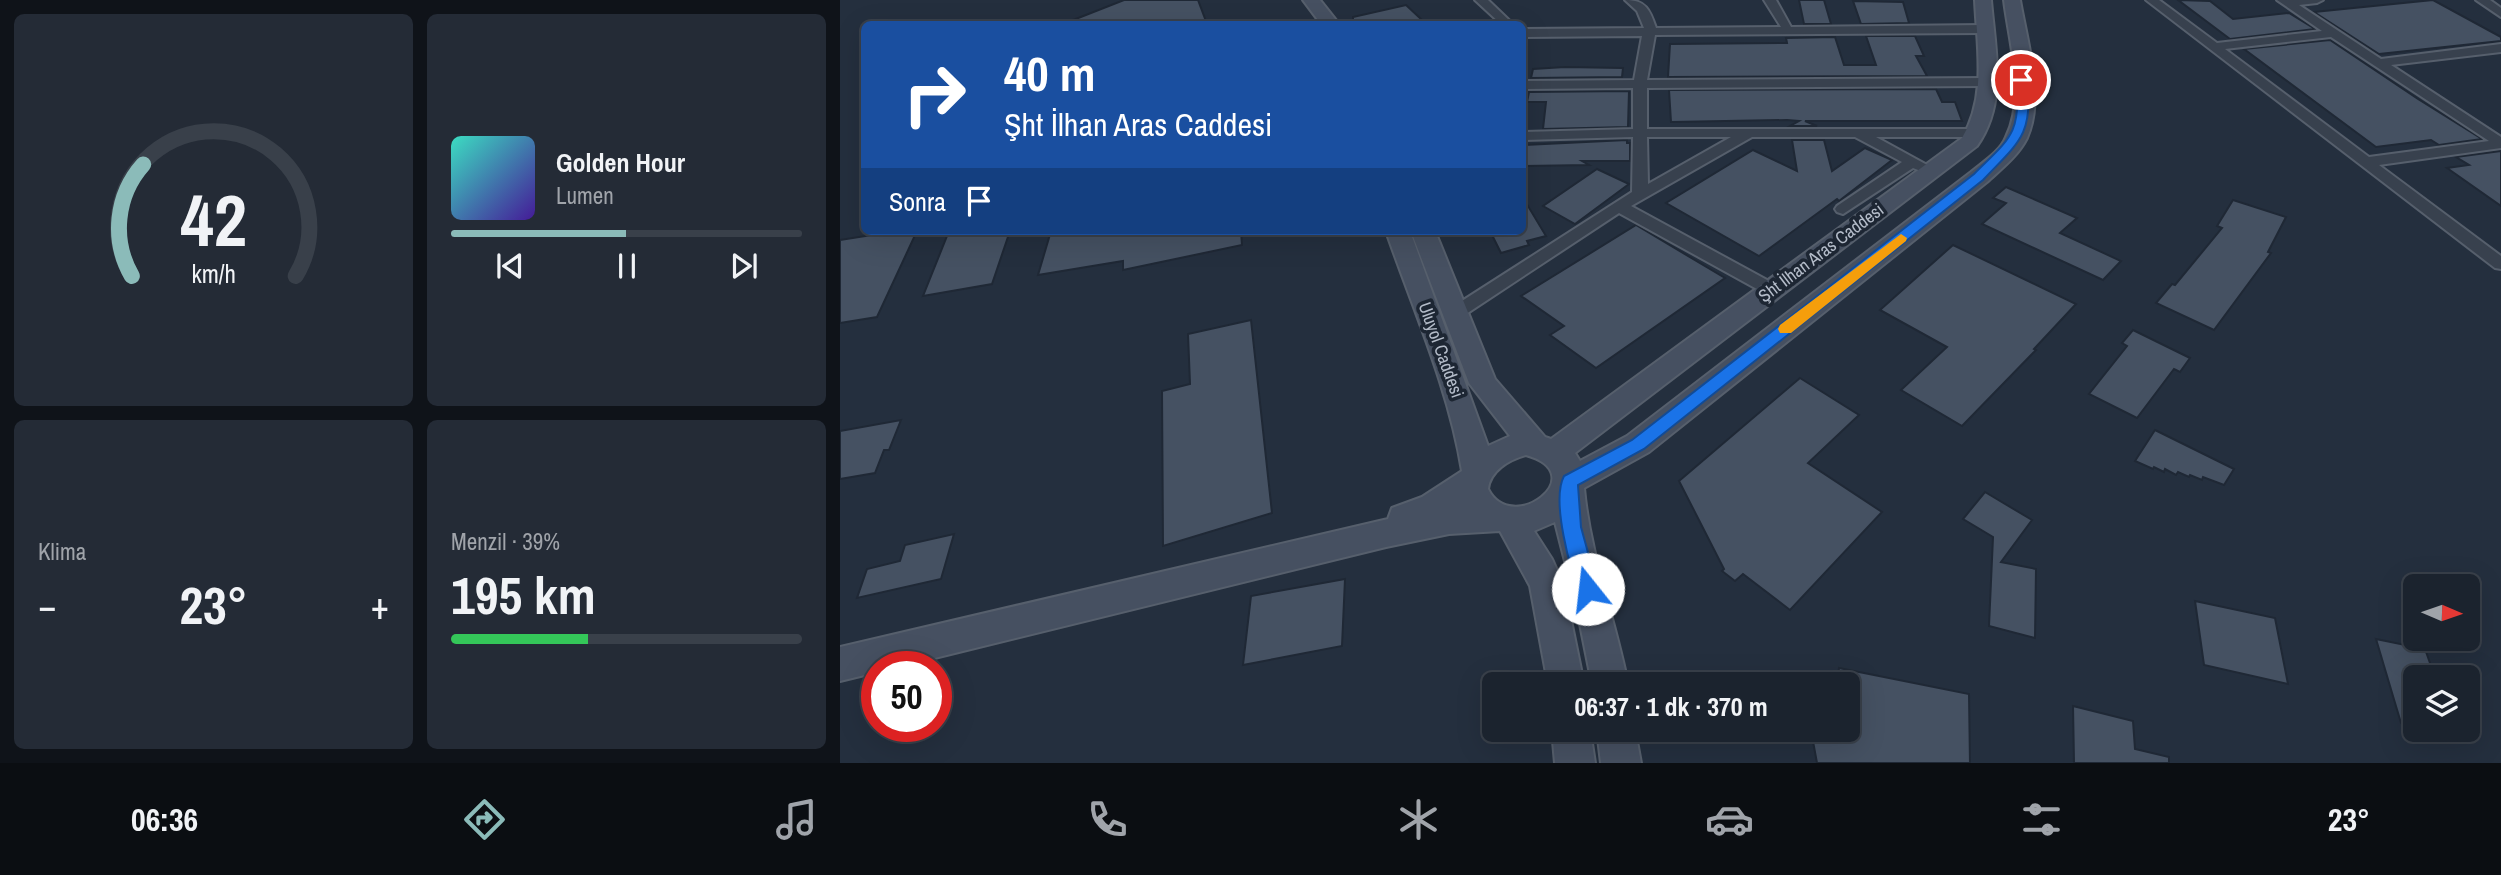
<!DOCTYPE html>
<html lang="tr">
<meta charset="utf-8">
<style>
:root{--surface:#1b232e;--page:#242b36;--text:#f1f3f6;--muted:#a0a4aa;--line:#39404a;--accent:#8bbbb9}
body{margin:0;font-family:"Archivo Narrow",sans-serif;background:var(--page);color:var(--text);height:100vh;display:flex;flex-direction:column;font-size:26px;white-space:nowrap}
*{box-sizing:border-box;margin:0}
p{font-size:23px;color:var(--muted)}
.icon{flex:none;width:38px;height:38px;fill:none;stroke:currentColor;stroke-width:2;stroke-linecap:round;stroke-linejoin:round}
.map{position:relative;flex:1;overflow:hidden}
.details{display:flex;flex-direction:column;gap:14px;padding:14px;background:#0f1319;width:840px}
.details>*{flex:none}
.top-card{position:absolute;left:21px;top:21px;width:665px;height:214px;border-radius:10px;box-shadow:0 7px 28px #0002,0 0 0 2px var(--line);background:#1a4fa0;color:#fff;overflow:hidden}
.needle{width:46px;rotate:92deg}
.tools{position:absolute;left:1563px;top:574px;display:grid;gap:14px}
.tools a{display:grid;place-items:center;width:77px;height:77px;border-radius:10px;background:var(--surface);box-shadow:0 7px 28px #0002,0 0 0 2px var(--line);font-size:35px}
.speed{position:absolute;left:21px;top:651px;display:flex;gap:14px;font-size:35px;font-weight:700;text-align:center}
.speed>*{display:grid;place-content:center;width:91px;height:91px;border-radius:50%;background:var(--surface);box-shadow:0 7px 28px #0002,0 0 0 2px var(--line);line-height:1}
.speed .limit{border:10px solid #d22;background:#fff;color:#111}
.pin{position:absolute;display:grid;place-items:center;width:60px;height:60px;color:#fff;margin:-30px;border:4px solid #fff;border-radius:50%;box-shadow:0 2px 7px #0007}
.me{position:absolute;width:77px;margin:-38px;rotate:344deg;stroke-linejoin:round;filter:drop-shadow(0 0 5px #0008)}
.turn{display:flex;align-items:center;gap:24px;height:147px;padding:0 28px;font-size:32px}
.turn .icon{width:91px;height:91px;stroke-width:2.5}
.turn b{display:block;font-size:49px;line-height:60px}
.then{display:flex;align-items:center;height:66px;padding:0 28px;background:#0003;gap:14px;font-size:26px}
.big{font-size:52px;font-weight:700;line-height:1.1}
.details .tile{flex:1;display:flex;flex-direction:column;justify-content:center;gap:10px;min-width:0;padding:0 24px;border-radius:10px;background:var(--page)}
.details .dial{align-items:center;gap:0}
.dial svg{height:182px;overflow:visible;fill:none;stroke:var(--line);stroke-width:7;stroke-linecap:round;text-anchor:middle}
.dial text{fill:var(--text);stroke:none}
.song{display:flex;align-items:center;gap:21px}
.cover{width:84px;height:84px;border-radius:10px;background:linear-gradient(135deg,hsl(170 70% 55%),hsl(260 70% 35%))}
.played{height:7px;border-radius:4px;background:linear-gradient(90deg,var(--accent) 50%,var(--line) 50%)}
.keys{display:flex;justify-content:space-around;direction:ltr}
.heat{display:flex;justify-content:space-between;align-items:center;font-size:38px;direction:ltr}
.charge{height:10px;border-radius:5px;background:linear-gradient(90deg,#34c759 39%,var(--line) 0)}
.details .tiles{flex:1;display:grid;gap:14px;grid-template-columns:repeat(2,1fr)}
.trip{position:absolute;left:642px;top:672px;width:378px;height:70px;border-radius:10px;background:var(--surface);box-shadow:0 7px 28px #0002,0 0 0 2px var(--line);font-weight:700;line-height:70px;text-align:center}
.tabs{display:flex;height:112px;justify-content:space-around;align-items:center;background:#0b0e12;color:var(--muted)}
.tabs .icon{width:49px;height:49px}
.tabs .current{color:var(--accent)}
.tabs b{font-size:32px;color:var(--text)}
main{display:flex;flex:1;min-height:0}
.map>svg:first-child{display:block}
.building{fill:#455162;stroke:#1f2835;stroke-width:2}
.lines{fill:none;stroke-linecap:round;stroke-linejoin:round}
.street-casing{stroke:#565f6c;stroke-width:4}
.secondary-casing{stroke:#565f6c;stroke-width:4}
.street{fill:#38414e;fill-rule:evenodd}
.secondary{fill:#465061;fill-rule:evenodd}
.route{fill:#1a73e8;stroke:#114b97;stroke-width:2}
.slow{fill:#f59e0b}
.labels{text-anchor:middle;stroke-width:7;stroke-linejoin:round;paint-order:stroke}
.street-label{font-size:18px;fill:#b4bcc9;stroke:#1d2633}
</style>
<main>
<section class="details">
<div class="tiles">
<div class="tile dial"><svg viewBox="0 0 100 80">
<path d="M14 69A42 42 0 1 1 86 69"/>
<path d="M14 69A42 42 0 0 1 19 20" stroke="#8bbbb9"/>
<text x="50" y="56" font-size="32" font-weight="700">42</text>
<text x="50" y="72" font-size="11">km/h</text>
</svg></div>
<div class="tile">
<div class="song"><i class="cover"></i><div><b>Golden Hour</b><p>Lumen</p></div></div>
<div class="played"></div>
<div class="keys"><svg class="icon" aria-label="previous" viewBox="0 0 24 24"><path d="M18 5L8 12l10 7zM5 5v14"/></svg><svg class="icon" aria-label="pause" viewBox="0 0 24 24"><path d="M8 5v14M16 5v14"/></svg><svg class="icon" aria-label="next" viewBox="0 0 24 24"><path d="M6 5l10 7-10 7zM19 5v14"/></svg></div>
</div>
<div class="tile"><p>Klima</p>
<div class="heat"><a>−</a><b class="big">23°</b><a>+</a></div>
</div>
<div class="tile"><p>Menzil · 39%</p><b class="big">195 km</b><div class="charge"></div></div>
</div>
</section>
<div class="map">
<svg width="1661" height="763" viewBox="0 0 1661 763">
<rect width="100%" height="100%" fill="#242f3e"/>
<g class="building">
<path d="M284 0H358L367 24H223Z"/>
<path d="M959 0H984L991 24H964Z"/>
<path d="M1338 0 1370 1 1393 19 1449 13 1475 29 1390 39Z"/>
<path d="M1593 0 1661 37V41L1539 54 1474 12Z"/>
<path d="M1013 1 1063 2 1069 23 1021 24Z"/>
<path d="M566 5 582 20 565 24 513 23V17Z"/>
<path d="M1026 36H1075L1084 56H1076L1087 76 828 77 830 44 947 43 946 38 995 37 1004 65H1036Z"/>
<path d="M1490 40 1578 99 1642 139 1599 145 1591 140 1536 147 1404 49Z"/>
<path d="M725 67 783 68 782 77 691 78 693 69Z"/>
<path d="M1096 89 1102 102H1115L1122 121H965L977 126H950L959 121 947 120 831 122 829 90Z"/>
<path d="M789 91 788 127 703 129 706 102H687L689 92Z"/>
<path d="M787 140V143H790V161H742L749 165 682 166V145Z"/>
<path d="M952 140H984L992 171 1025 148 1052 160 999 201 997 199 919 256 826 203 913 150 957 171Z"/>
<path d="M1661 151V206L1607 168 1629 165 1616 157Z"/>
<path d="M757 169 789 184 735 224 703 206Z"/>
<path d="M1166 187 1237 218 1220 233 1281 261 1263 280 1142 224 1166 203 1153 198Z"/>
<path d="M682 196 706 236 687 241 689 245 661 253 650 231 682 232Z"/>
<path d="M1393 200 1446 217 1428 252 1431 253 1374 330 1316 303 1332 284 1335 285 1382 228 1377 226Z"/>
<path d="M796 225 885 278 756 368 710 335 724 326 681 296Z"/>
<path d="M57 231H77L37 317 0 323V240Z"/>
<path d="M109 231H170L152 284 83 296Z"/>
<path d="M211 231H401L402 245 283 270V261L198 275Z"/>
<path d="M1113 245 1236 304 1194 349 1196 350 1122 426 1061 390 1107 347 1040 310Z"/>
<path d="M411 320 432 513 323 546 322 391 350 384 348 334Z"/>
<path d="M1293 330 1350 358 1340 372 1334 369 1297 418 1249 394 1287 346 1282 343Z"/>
<path d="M960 378 1019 415 968 463 1042 512 950 610 903 574 895 581 882 571 884 569 839 481Z"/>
<path d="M61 420 49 450H44L35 473 0 479V431Z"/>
<path d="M1315 430 1394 469 1384 485 1363 477 1362 480 1350 475 1349 477 1338 472 1336 475 1325 469 1324 472 1314 467 1313 469 1295 461Z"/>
<path d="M1145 492 1192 520 1161 562 1196 569 1195 638 1149 626 1153 537 1123 519Z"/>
<path d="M114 534 101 579 17 598 27 569 60 561 65 545Z"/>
<path d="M505 579 502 646 403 665 411 596Z"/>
<path d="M1355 601 1435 618 1448 684 1364 665Z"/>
<path d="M1536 639 1585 649 1595 677H1575V726L1561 723Z"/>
<path d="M999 668 1129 694 1130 763H977L972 736 992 740 993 730H1008V684H997Z"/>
<path d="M1233 706 1293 721 1295 749 1329 757V763H1234Z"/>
</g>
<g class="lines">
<g class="street-casing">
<g id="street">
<path d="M635 0H648L673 24H661Z"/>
<path d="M785 0C806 0 810 10 816 28L941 27 924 0H936L951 27 1144 25 1150 29 1144 33 815 35 807 80 1148 78 1155 82 1148 86 807 88V129H1137L1144 133 1137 137H1036L1098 171 1091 175 1073 168 1003 214 997 212 995 209 997 206 1062 162 1015 137H912L791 206 938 286 941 290 938 294H926L779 213 623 316H611L608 312 611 308 792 192 793 137 682 140V132L793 129V88L682 89V81L794 80 802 36 682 37V29L804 28 797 11ZM807 137H891L808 184Z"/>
<path d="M1306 0H1319L1377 43 1482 31 1437 0H1483L1477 3 1459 5 1541 59 1661 44V52L1551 65 1661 137V148L1539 165 1661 256V269L1655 268ZM1491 37 1649 141 1529 157 1385 49Z"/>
<path d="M1636 0H1650L1661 8V17Z"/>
</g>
</g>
<g class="secondary-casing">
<g id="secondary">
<path d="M463 0H480L499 24H481Z"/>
<path d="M1135 0H1151C1155 50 1168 102 1137 146L735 453 740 461 787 436 1131 172C1143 162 1160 152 1166 137 1186 97 1169 42 1164 0H1180C1187 42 1205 97 1187 138 1178 156 1161 169 1147 182L809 452 744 488C750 555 775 618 788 684H752L737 609 715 522 694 531 712 559 724 586 744 684H708L690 586 660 531 609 534 546 547 58 667H37V672L0 681V647L548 519 552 508 582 497 622 471C609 389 573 309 546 231H570L648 446 670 436 629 383 571 231H595L655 379 705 437 711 439 1122 138C1147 96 1137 47 1135 0ZM686 455C754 474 672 537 648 489 650 471 668 460 686 455Z"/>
<path d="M712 730H750L755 763H715Z"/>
<path d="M757 730H795L801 763H761Z"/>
</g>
</g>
<use href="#street" class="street"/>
<use href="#secondary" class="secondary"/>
</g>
<path class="route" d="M1181 77 1187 80C1194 135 1178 143 1143 180L804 449 738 485 741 527 758 589 755 595 748 597 741 595C730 571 711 500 724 476L792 440 1134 174C1169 139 1182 134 1176 80Z"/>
<path class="slow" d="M1061 234 1067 238 1066 241 951 333H940L938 329 940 325Z"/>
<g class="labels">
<g class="street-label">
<text transform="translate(981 253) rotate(-37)" y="6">Şht İlhan Aras Caddesi</text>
<text transform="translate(601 350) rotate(70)" y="6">Uluyol Caddesi</text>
</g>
</g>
</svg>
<div class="tools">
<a><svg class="needle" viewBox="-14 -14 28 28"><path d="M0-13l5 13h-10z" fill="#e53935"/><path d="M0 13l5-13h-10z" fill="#a0a4aa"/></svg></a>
<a><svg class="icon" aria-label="layers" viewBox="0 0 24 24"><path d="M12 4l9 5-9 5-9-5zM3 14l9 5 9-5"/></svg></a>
</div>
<div class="speed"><div class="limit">50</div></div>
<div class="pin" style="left:1181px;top:80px;background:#d93025"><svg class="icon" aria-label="arrive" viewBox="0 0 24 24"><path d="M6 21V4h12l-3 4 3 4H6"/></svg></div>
<svg class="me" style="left:748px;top:589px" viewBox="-20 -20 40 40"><circle r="19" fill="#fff"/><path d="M0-13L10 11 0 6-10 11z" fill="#1a73e8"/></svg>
<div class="trip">06:37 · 1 dk · 370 m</div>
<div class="top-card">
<div class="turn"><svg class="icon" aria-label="right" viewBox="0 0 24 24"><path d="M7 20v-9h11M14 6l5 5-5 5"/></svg><div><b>40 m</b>Şht İlhan Aras Caddesi</div></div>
<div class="then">Sonra<svg class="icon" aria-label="arrive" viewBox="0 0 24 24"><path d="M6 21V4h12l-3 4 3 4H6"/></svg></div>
</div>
</div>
</main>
<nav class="tabs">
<b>06:36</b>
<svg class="icon current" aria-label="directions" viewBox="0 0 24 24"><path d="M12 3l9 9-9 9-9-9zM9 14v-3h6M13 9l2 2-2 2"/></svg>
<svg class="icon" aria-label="music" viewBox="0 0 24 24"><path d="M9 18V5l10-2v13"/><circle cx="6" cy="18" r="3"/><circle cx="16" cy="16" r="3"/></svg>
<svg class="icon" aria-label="phone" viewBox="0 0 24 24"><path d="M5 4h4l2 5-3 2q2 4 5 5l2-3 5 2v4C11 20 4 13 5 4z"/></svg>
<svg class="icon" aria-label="climate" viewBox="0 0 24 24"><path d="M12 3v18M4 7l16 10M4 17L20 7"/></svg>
<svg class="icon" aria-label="car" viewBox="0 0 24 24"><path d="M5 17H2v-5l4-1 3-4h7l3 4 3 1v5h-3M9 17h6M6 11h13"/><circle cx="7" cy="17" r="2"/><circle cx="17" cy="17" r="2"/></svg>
<svg class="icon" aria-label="filters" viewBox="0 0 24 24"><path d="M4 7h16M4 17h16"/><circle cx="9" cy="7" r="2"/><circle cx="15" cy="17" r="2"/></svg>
<b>23°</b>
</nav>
